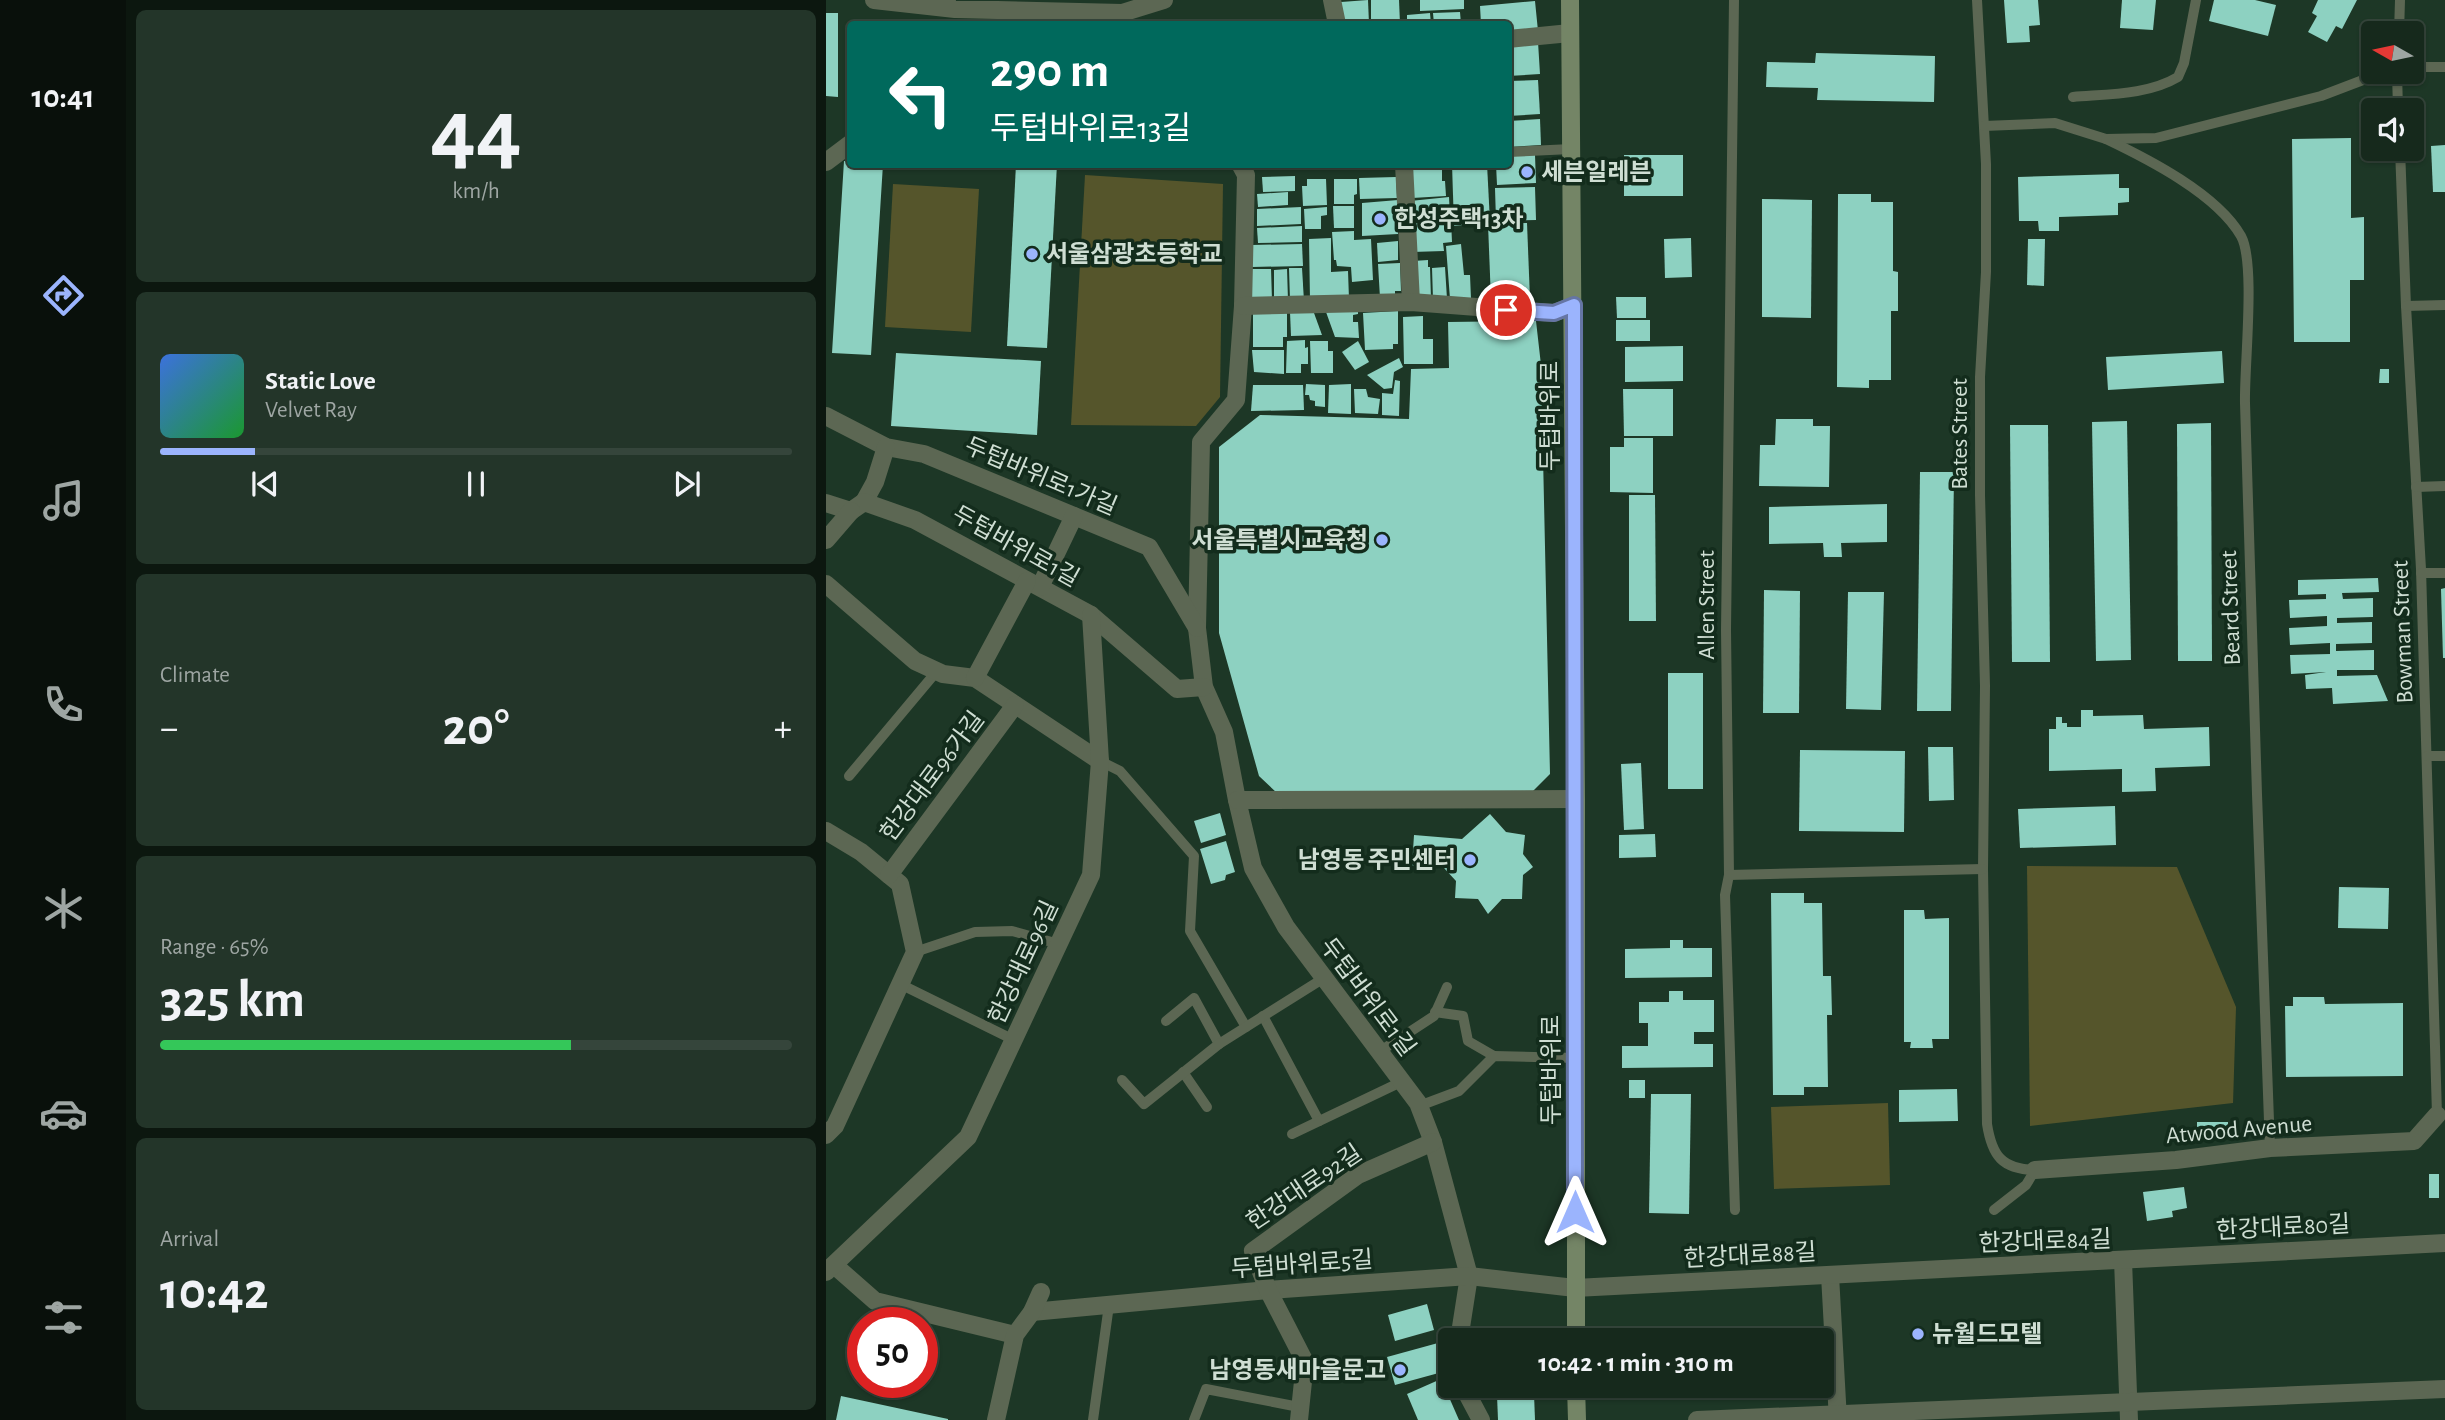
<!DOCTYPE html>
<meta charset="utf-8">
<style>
:root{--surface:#16291c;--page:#233529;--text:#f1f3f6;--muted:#9ea6a3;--line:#35453b;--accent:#9bb4fd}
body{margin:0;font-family:"Alegreya Sans","Noto Sans KR",sans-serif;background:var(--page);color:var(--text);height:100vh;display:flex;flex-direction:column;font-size:26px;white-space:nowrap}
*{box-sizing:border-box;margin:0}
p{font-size:23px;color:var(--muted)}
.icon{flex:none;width:38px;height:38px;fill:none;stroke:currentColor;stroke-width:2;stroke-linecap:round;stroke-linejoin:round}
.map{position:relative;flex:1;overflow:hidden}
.panel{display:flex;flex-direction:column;gap:10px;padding:10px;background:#0c170f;width:700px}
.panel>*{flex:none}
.guide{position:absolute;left:21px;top:21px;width:665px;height:147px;border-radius:7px;box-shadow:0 2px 5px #0004,0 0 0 2px var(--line);background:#00695c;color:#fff;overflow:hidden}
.needle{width:46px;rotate:279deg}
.controls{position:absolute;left:1535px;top:21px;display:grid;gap:14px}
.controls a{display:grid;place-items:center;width:63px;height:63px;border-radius:7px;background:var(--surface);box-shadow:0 2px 5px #0004,0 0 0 2px var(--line);font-size:35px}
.speed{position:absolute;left:21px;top:1307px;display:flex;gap:14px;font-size:35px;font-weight:700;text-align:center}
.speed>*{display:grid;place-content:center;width:91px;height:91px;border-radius:50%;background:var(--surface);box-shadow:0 2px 5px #0004,0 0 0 2px var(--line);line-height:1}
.speed .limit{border:10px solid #d22;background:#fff;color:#111}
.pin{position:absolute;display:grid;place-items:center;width:60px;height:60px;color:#fff;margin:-30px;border:4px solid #fff;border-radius:50%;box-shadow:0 2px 7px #0007}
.me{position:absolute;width:77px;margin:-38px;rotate:0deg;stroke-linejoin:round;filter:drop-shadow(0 0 5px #0008)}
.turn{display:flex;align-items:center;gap:24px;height:147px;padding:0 28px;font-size:32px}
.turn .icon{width:91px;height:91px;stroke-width:2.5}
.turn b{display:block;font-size:49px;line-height:60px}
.big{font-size:52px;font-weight:600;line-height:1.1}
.panel .tile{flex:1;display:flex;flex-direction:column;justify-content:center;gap:10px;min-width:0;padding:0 24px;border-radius:10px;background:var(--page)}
.panel .dial{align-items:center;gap:0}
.dial b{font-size:91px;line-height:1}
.song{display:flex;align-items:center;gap:21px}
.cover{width:84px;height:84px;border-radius:10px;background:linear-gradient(135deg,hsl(220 70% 55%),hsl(130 70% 35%))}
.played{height:7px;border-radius:4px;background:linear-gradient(90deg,var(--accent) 15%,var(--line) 15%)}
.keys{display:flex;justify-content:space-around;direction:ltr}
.heat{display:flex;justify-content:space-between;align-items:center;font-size:38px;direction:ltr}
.charge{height:10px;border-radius:5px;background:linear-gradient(90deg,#34c759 65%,var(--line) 0)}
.trip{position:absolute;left:612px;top:1328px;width:396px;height:70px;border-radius:7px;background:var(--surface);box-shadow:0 2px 5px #0004,0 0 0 2px var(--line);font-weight:600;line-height:70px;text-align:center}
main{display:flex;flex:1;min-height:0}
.dock{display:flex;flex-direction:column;width:126px;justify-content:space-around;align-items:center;background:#09100b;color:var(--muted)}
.dock .icon{width:49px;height:49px}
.dock .active{color:var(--accent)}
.dock b{font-size:32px;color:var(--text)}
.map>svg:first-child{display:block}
.green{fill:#55552b}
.building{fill:#8dd1c1}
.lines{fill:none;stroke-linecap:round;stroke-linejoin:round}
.service{stroke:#5c6753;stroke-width:10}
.minor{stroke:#5c6753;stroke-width:18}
.secondary{stroke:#748566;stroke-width:18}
.route-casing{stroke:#6575a4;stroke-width:18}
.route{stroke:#9bb4fd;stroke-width:12}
.poi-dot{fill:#9bb4fd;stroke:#132c1c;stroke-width:2.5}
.labels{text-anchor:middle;stroke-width:7;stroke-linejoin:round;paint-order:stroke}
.poi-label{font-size:24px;font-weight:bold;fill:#cfded3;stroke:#132c1c;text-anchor:start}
.street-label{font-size:24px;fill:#cfded3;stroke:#132c1c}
</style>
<main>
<nav class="dock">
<b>10:41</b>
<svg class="icon active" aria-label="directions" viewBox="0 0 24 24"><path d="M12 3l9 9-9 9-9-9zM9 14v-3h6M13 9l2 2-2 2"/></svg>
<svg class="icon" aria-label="music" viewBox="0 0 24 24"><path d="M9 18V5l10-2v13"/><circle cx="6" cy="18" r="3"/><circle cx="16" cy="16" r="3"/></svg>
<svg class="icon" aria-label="phone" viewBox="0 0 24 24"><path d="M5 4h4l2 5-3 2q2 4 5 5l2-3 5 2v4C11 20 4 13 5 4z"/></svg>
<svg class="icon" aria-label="climate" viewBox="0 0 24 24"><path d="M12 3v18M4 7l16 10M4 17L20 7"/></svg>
<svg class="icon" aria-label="car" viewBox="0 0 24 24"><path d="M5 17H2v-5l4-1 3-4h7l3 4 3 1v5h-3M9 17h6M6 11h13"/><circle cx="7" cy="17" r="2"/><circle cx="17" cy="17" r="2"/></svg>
<svg class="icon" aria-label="filters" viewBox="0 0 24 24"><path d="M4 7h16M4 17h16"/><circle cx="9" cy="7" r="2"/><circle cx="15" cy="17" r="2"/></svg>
</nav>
<section class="panel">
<div class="tile dial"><b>44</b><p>km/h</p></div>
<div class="tile">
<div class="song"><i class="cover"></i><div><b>Static Love</b><p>Velvet Ray</p></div></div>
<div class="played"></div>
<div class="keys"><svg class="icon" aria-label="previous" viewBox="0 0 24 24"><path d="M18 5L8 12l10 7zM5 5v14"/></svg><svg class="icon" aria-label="pause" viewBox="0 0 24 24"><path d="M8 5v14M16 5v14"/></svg><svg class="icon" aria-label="next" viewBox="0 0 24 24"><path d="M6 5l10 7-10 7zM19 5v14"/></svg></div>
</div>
<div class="tile"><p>Climate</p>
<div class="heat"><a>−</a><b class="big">20°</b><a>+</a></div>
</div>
<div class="tile"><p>Range · 65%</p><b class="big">325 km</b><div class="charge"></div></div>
<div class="tile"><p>Arrival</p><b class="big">10:42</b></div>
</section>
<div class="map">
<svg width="1619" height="1420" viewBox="0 0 1619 1420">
<rect width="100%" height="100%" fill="#1d3726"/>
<g class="green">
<path d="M259 175 397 184 394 397 370 426 245 425Z"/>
<path d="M67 184 153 189 145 332 59 327Z"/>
<path d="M1201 866 1351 867 1410 1007 1407 1103 1204 1126Z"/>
<path d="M1062 1103 1064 1185 948 1189 945 1107Z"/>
</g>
<g class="building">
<path d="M542 0 543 24H517L515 2Z"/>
<path d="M545 0H573L574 24H545Z"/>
<path d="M594 0H638V9L594 11Z"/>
<path d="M1178 0H1212L1214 25 1203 26 1204 42 1181 43Z"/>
<path d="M1296 0H1330L1327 30 1294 28Z"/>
<path d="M1388 0H1429L1450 5 1442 36 1383 21Z"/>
<path d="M1492 0H1531L1516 29 1510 26 1501 42 1482 32 1491 16 1486 13Z"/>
<path d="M709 1 712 31 682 33V24H655L654 6Z"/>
<path d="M634 12 635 24H608L607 13Z"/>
<path d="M0 13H12V97L0 96Z"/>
<path d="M604 13 605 24H581V15Z"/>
<path d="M712 42 714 74 682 76V44Z"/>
<path d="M990 53 1109 56 1108 102 991 100 992 88 940 87 941 62 989 63Z"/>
<path d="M712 80 714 114 682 116V81Z"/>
<path d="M714 119 715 145 682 147V121Z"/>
<path d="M1525 138V218L1538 217V280H1524V342H1468L1466 139Z"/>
<path d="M1619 145V192H1607L1605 146Z"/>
<path d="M709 155 710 183 671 185 670 164H682V156Z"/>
<rect x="798" y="155" width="59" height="41"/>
<path d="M18 161 24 162V164H57L45 355 6 353Z"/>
<path d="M190 164H231L221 348 181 346Z"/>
<path d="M607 164 608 169H616V181H619L620 196 586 198 585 166Z"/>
<path d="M626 164H661L664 222 628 226Z"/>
<path d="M1293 174V188H1303V202L1292 203V215L1233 217V231H1213L1212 221H1193L1192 177Z"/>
<path d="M469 176V191L437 192 436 177Z"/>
<path d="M570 177 571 198 534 199 533 178Z"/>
<path d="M481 179H500L501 205 477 206 476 186H481Z"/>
<path d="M508 179H531V194L528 195V204H508Z"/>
<path d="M709 187 710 220 670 221 669 188Z"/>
<path d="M462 192V205L432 207 431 194Z"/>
<path d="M1012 194H1045V202H1067V271L1072 272V311H1065V380H1043V388L1011 387Z"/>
<path d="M623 197 624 218 585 221 584 201Z"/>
<path d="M936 199 986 200 985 318 936 317Z"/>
<path d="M572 200V234L536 236V203Z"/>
<path d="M507 206H528V228H508Z"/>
<path d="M475 207V224L431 226V209Z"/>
<path d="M501 207V215L495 216V229H479L478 209Z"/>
<path d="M625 220 626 242 617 243 618 251 586 252 585 224Z"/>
<path d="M701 223 704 299 665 300 662 224Z"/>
<path d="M476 226V242L432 243 431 228Z"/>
<path d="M528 231V240L545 239 547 280 526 282 525 267 511 266 510 260H508L506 232Z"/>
<path d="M505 238V272L522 271 523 299 484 300 483 239Z"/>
<path d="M865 238 866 277 839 278 838 239Z"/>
<path d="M1202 239H1219L1218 286 1201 285Z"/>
<path d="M572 241V260L552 262 551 243Z"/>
<path d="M476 244 477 266 426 267V245Z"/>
<path d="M635 244 638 275H644L645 299H624L620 246Z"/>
<path d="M602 260V267H604L605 299 588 298 587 261Z"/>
<path d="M574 263 575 291H569V298H554L552 264Z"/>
<path d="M619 267 621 299H607L606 268Z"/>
<path d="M463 268H476L478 301H464Z"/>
<path d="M426 269H445L446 300 426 301Z"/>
<path d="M461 269 462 301H448V270Z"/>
<path d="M790 297H820V318H791Z"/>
<path d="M532 311V314L527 315V322H532L533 338 509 337 500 312Z"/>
<path d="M572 311V344H567V349L539 350 537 313Z"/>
<path d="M461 312V337H457V347H427V314Z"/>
<path d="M464 312 488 313 496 335 465 336Z"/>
<path d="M597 316V339H607V364H578L577 317Z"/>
<rect x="790" y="320" width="34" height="21"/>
<path d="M710 321 715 365 724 774 706 792 451 793 433 776 393 633V447L434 415 583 419 585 369 623 368 622 322Z"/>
<path d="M479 340V348L482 347V364H475V373H460L461 341Z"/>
<path d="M484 341H502V351H507V373H485Z"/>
<path d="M532 341 543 362 529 370 516 352Z"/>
<path d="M857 346V381L799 382V347Z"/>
<path d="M426 350H458V374L428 372Z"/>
<path d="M1396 351 1398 383 1282 390 1280 357Z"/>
<path d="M70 353 215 361 211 435 65 426Z"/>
<path d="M573 358 577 367 568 372 566 388 558 389 541 375Z"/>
<path d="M1554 369H1563V383H1553Z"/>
<path d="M569 380 574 381 573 416 556 415V393L567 394Z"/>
<path d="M480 384 499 385V407L489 406V401L484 400 483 395H479Z"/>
<path d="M525 384V414L502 413 503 385Z"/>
<path d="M427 385H477L478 410 425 411Z"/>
<path d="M528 389H540L542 397 554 399 552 414 529 413Z"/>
<path d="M797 389H847V436H798Z"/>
<path d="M950 419H987V426H1004L1003 487 933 486 934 445H949Z"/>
<path d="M1301 421 1305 660 1270 661 1266 422Z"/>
<path d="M1385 423 1386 661H1352L1351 424Z"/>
<path d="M1184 425H1222L1224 662H1186Z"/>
<path d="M798 438H827V493L784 492V447H798Z"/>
<path d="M1094 472H1128L1125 711H1091Z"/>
<path d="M803 495H829L830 621H803Z"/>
<path d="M1061 504V542L1015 543 1016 557H998L997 543 943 544V507Z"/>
<path d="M1552 578 1553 592 1516 593 1517 599 1547 598V617L1511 618V623L1546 622V643L1510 644V651L1548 650V670H1511V676L1551 675 1562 701 1507 704 1506 688 1480 689 1479 675 1500 672 1465 674 1464 655 1504 654V643L1464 645 1463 628 1501 626V616L1464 618 1463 600 1500 599V594L1472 595V580Z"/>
<path d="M1619 588V658H1617L1615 589Z"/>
<path d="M938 590 974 591 973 713H937Z"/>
<path d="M1022 592H1058L1055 710 1020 709Z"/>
<rect x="842" y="673" width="35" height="116"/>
<path d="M1255 710H1267V716L1317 715 1318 729 1383 727 1384 766 1329 768 1330 791 1296 792V769L1223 771V729H1230V717H1236V723H1241V727H1255Z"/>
<path d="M1102 747H1127L1128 800 1103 801Z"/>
<path d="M974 750 1079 751 1078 832 973 831Z"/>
<path d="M815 763 818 829 798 830 795 764Z"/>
<path d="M1289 806 1290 845 1194 848 1192 809Z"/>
<path d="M394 813 400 835 375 843 368 821Z"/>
<path d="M664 814 680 832 699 835 697 854 707 867 697 875 696 899H676L662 914 652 899 629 898 630 881 618 868 586 866 588 835 636 839Z"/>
<path d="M829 834 830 857 793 858V835Z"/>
<path d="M400 841 409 872 400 875 399 880 385 884 374 849Z"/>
<path d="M1513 887 1563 888 1562 929 1512 928Z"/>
<path d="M945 893H978V903H996L997 976H1005L1006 1015H1001L1002 1087H978V1095H947Z"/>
<path d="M1078 910H1098L1099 919 1123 918V1039H1106L1107 1048H1084L1085 1042H1078Z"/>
<path d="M844 940H857V948H886V977L799 978V949L844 948Z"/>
<path d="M843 991H857V1000H888V1032H868V1044H887V1067L796 1068V1046H822V1023H813V1002H843Z"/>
<path d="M1467 997H1498L1499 1004 1577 1003V1076L1460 1077 1459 1006H1467Z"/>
<rect x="803" y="1080" width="16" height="18"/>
<path d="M1131 1089 1132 1121 1073 1122V1090Z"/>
<path d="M825 1094H865L863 1214 823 1213Z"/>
<rect x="1371" y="1122" width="31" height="11"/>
<rect x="1603" y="1174" width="10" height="24"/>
<path d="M1358 1187 1361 1208 1346 1211 1347 1217 1321 1221 1317 1192Z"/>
<path d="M601 1304 608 1330 569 1341 562 1315Z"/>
<path d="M612 1343 620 1371 569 1385 561 1357Z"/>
<path d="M615 1379 633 1420H592L581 1394Z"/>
<path d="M708 1394 709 1420H672L671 1395Z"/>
<path d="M15 1396 122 1419V1420H10Z"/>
</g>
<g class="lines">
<g class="service">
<path d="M908 0 900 630 903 875 899 895 909 1210"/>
<path d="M1151 0 1160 164V272L1154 377V495L1159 686 1157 869 1161 1124C1166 1156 1176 1169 1209 1170L1200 1185 1168 1210"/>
<path d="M1573 33 1574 0"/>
<path d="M1586 67H1619"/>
<path d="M1571 72 1572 110"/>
<path d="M1247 97C1281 94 1322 95 1352 77L1358 63 1370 0"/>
<path d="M1158 126 1229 123 1280 139 1330 138 1495 96 1558 72"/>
<path d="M1280 139C1322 159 1391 194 1415 236 1430 263 1418 367 1419 403 1426 651 1434 900 1444 1148"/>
<path d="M1574 149 1580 306 1595 569 1611 1115"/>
<path d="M682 152 745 149"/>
<path d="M1580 306 1619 305"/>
<path d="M1590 487 1619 486"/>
<path d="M1595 573H1619"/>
<path d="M1601 756H1619"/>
<path d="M274 761 294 771 368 856 364 931 420 1027"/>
<path d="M23 776 111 671"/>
<path d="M903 875 1157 869"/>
<path d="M89 952 149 932 186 931 233 944"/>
<path d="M74 984 188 1040"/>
<path d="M609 1012 637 1016 642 1041 668 1056"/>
<path d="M437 1016 493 1121"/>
<path d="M340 1021 368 998 393 1044"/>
<path d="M553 1052 608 1016 621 987"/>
<path d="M357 1072 381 1107"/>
<path d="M296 1080 318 1104 393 1044 498 978"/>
<path d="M593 1106 633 1091 668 1056 750 1058"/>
<path d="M466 1134 575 1082"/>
<path d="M267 1420 283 1305"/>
<path d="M368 1420 380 1389 473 1407"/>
</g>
<g class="minor">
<path d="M48 0 129 9 296 13 338 0"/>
<path d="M506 0 511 24"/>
<path d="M682 39 744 33"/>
<path d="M0 162 24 144"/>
<path d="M414 164 420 175 417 306 410 400 375 442 371 628 378 687 398 732 411 800 427 868 460 927 592 1103 607 1142 643 1276 633 1340"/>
<path d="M578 164 585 302"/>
<path d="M417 306 585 302 728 313 748 305"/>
<path d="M0 416 60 447 98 454 323 547 371 628"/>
<path d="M38 502 49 482 60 447"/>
<path d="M0 503 25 511 38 502 89 520 265 615 351 689 378 687"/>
<path d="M0 540 25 511"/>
<path d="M0 584 89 661 117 674 149 678 274 761"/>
<path d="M214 587 248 516"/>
<path d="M149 678 201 581"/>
<path d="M411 800 750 799"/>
<path d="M0 831 35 852 74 884 89 952 9 1126 0 1135"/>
<path d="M63 875 189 705"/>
<path d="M1209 1170 1350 1160 1444 1148 1588 1141 1611 1115"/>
<path d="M1297 1260 1303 1420"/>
<path d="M8 1265 49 1301 189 1335"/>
<path d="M0 1272 142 1137 265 875 274 761 265 615"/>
<path d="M1004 1275 1012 1420"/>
<path d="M206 1312 442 1290 643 1276 749 1288 1619 1243"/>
<path d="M637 1386 655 1420"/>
<path d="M170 1420 189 1335 206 1312 215 1292"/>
<path d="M473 1420 479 1362 442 1290 427 1251 532 1175 607 1142"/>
<path d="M871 1420 1619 1389"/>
</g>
<g class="secondary">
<path d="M744 0 750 799V1340"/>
<path d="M750 1386 751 1420"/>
</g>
</g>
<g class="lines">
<g class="route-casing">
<path id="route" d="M680 310 728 313 748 305 749 1212"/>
</g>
<use href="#route" class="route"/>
</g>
<g class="poi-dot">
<circle cx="701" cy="172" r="7"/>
<circle cx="554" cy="219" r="7"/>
<circle cx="206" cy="254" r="7"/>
<circle cx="556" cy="540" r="7"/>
<circle cx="644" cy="860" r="7"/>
<circle cx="1092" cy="1334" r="7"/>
<circle cx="574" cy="1370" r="7"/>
</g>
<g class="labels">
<g class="poi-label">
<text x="715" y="180">세븐일레븐</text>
<text x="568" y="227">한성주택13차</text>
<text x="220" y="262">서울삼광초등학교</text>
<text x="542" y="548" text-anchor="end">서울특별시교육청</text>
<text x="630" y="868" text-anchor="end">남영동 주민센터</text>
<text x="1106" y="1342">뉴월드모텔</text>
<text x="560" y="1378" text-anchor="end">남영동새마을문고</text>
</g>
<g class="street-label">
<text transform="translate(724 416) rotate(-90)" y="8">두텁바위로</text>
<text transform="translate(1133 434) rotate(-90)" y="8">Bates Street</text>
<text transform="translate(215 476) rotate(23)" y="8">두텁바위로1가길</text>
<text transform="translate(190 546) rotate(29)" y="8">두텁바위로1길</text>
<text transform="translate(880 605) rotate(-90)" y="8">Allen Street</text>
<text transform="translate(1404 608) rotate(-92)" y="8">Beard Street</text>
<text transform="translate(1576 632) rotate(-92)" y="8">Bowman Street</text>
<text transform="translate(106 776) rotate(-53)" y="8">한강대로96가길</text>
<text transform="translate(197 962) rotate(-65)" y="8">한강대로96길</text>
<text transform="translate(542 997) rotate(53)" y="8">두텁바위로1길</text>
<text transform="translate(725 1070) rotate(-90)" y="8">두텁바위로</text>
<text transform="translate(1413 1129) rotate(-5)" y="8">Atwood Avenue</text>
<text transform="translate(478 1187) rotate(-34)" y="8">한강대로92길</text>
<text transform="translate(1457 1227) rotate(-3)" y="8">한강대로80길</text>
<text transform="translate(1219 1241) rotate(-2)" y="8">한강대로84길</text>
<text transform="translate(924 1255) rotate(-3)" y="8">한강대로88길</text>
<text transform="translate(476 1264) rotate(-4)" y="8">두텁바위로5길</text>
</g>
</g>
</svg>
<div class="controls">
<a><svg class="needle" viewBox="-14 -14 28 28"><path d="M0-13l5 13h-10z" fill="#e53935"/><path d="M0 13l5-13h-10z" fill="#9ea6a3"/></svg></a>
<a><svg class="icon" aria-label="sound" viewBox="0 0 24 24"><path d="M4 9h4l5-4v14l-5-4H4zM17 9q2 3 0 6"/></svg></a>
</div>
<div class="speed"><div class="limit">50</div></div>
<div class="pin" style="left:680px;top:310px;background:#d93025"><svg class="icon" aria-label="arrive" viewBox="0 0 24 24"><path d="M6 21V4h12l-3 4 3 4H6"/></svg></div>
<svg class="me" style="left:749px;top:1212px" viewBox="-20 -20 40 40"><path d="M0-17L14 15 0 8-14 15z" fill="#9bb4fd" stroke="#fff" stroke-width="4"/></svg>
<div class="trip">10:42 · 1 min · 310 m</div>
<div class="guide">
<div class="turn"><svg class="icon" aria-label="left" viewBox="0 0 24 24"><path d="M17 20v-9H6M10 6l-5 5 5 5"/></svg><div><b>290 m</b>두텁바위로13길</div></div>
</div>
</div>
</main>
